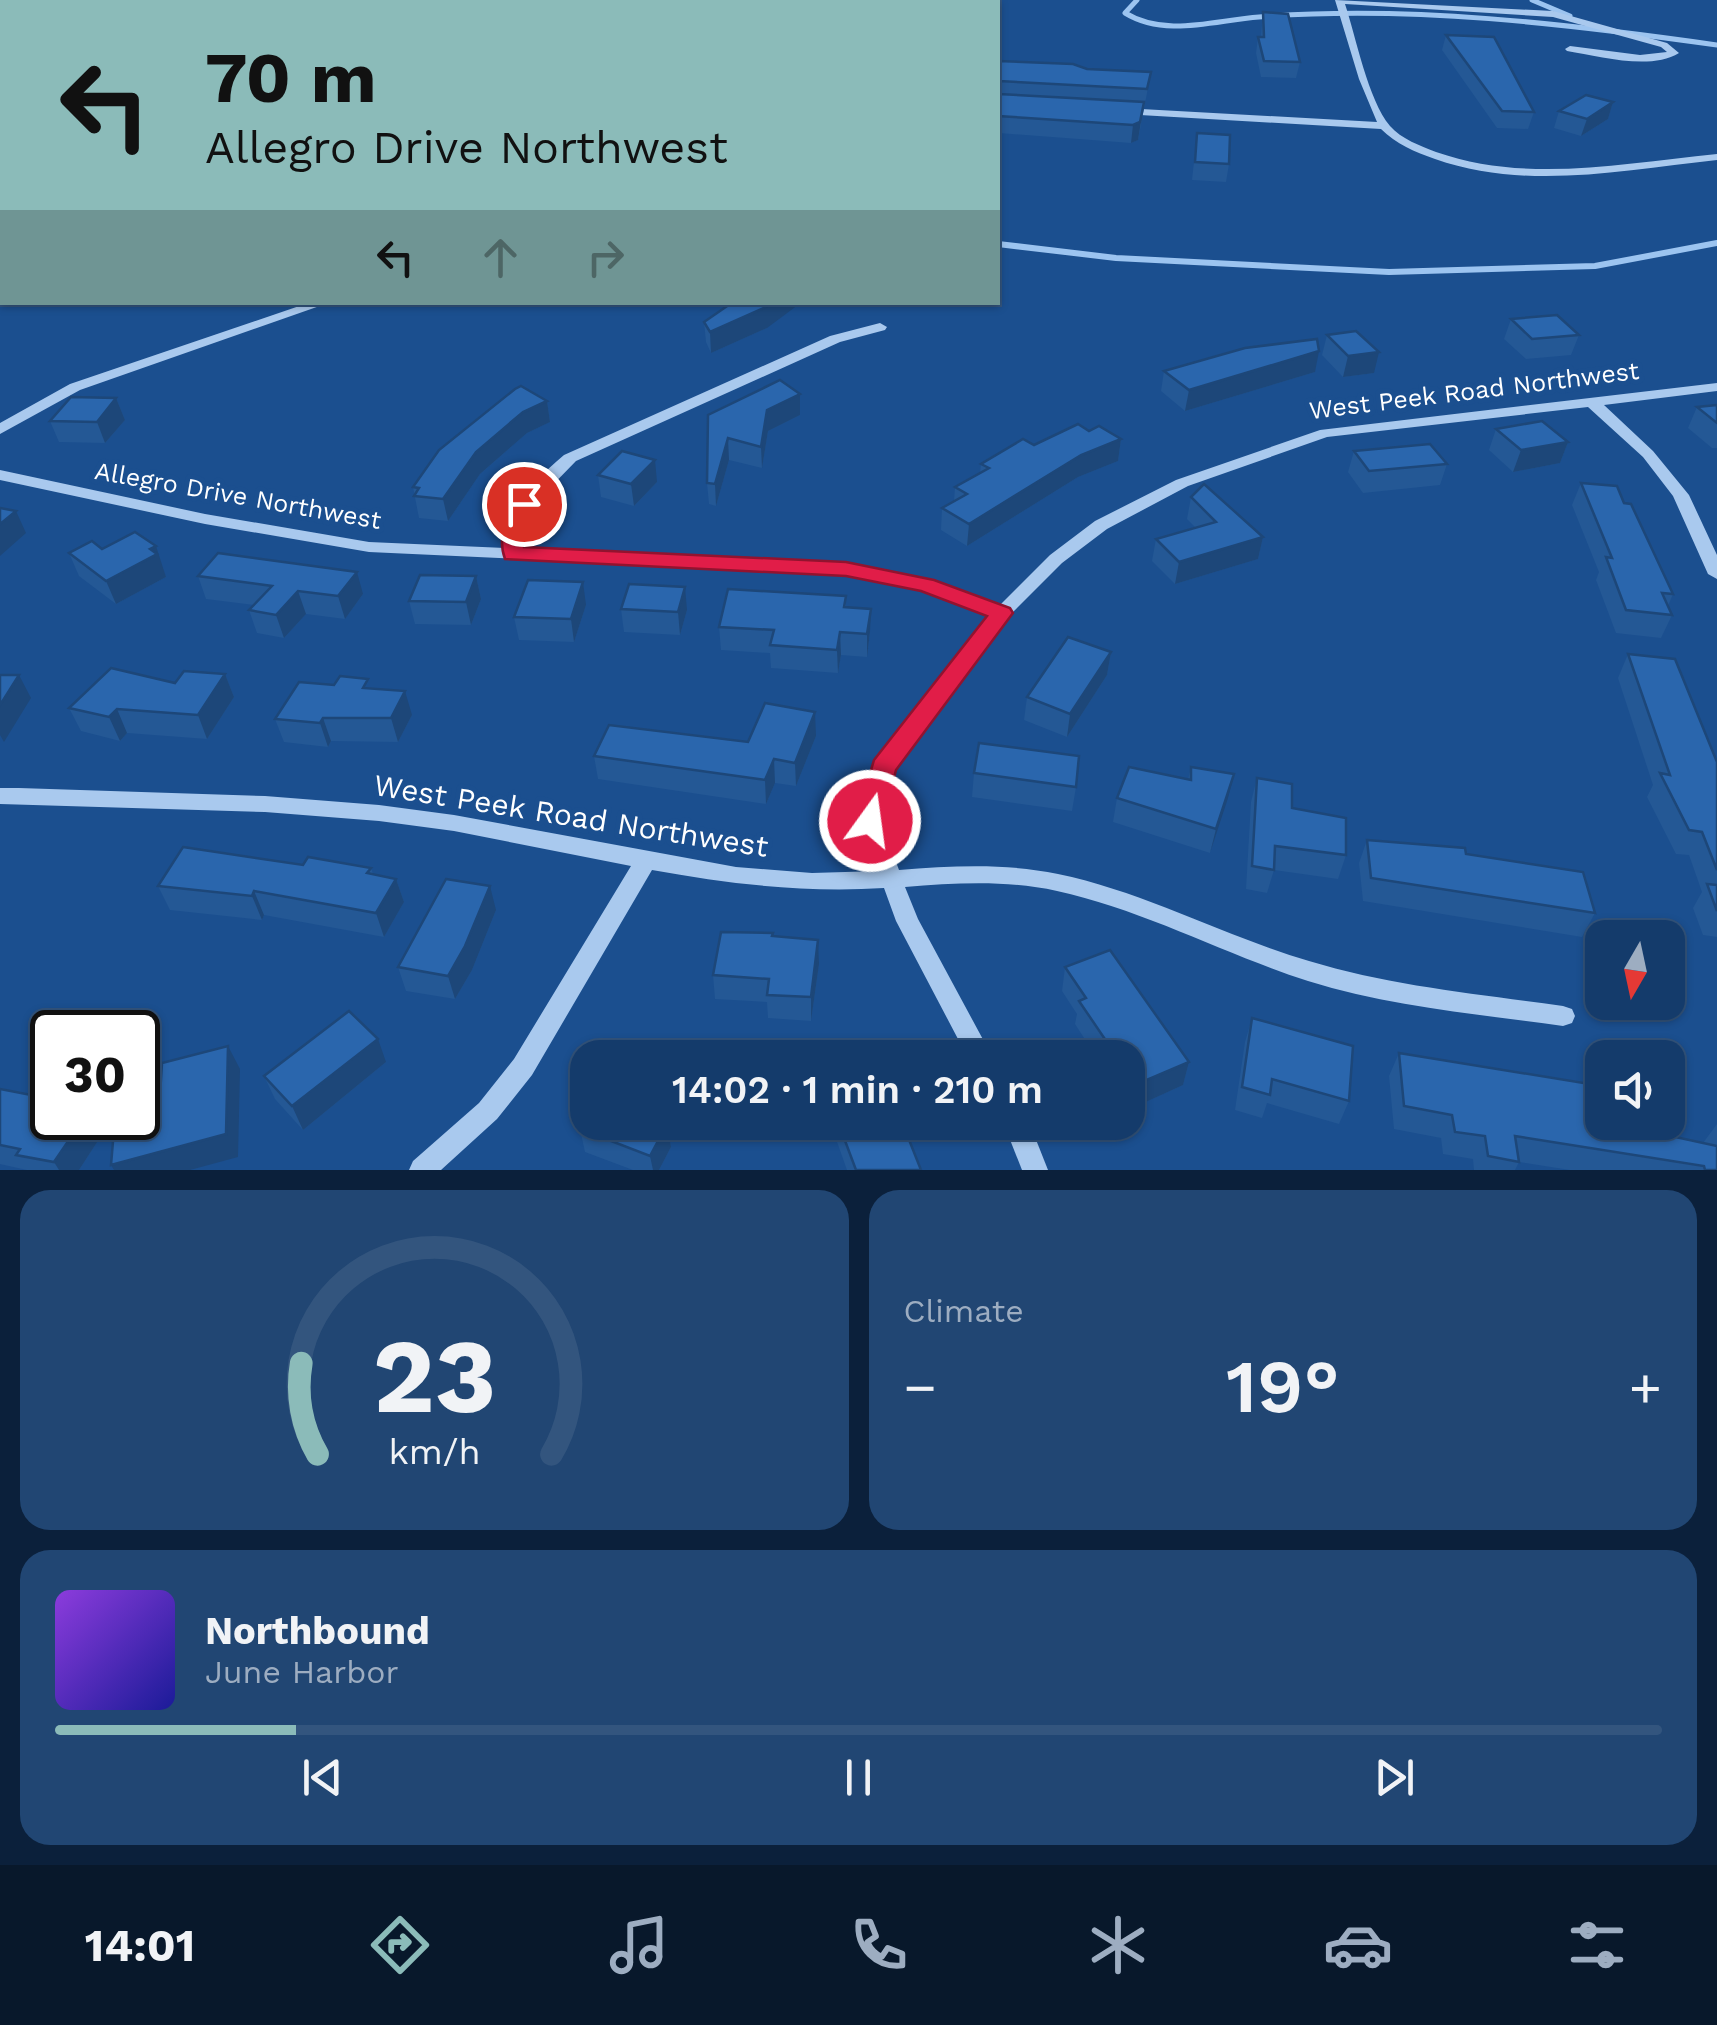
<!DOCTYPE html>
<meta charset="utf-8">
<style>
:root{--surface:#143b6b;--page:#214673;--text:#f1f3f6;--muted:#9dadc1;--line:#33557e;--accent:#8bbbb9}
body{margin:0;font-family:"Work Sans",sans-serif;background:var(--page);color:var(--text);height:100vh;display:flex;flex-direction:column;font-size:38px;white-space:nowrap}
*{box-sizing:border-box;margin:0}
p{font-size:32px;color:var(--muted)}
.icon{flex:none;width:55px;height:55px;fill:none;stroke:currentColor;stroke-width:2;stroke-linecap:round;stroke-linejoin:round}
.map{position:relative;height:1170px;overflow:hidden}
.sheet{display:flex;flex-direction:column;gap:20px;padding:20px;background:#0b203b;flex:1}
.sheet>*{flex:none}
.hud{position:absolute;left:0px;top:0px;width:1000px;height:305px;box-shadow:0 2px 8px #0004,0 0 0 2px var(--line);background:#8bbbb9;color:#111;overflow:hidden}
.needle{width:65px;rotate:189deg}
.fabs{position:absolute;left:1585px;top:920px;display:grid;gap:20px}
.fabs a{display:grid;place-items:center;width:100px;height:100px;border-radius:20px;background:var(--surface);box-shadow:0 2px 8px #0004,0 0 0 2px var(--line);font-size:50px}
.speed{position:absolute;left:30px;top:1010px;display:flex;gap:20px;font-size:50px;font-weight:700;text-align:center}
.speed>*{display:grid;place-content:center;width:130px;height:130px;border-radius:50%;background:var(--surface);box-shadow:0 2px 8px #0004,0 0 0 2px var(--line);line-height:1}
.speed .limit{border:5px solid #111;border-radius:15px;background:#fff;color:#111}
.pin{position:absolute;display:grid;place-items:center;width:85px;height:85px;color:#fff;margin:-42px;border:5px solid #fff;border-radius:50%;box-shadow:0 2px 10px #0007}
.me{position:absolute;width:110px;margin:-55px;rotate:14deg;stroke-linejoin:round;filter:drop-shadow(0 0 8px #0008)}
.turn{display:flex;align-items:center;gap:35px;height:210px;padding:0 40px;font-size:45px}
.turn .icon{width:130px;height:130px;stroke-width:2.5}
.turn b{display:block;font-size:70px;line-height:85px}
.lanes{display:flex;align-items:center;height:95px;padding:0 40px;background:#0003;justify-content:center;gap:50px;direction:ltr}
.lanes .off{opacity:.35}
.big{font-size:75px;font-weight:600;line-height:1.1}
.sheet .widget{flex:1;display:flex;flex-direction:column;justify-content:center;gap:15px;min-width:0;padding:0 35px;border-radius:30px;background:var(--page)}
.sheet .dial{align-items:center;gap:0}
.dial svg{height:260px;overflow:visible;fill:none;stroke:var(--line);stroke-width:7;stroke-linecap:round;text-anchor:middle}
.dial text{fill:var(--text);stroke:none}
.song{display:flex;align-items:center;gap:30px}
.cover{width:120px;height:120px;border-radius:15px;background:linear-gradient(135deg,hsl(270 70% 55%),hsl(240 70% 35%))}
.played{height:10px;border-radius:5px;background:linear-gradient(90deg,var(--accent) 15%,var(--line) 15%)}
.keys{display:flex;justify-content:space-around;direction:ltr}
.heat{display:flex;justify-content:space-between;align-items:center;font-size:55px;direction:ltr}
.sheet .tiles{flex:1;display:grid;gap:20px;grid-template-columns:1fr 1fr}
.widget:last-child{grid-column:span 2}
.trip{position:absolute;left:570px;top:1040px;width:575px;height:100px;border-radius:30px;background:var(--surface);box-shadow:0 2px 8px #0004,0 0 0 2px var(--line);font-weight:600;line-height:100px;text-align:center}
.menu{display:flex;height:160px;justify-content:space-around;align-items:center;background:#08182b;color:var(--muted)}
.menu .icon{width:70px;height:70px}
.menu .active{color:var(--accent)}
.menu b{font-size:45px;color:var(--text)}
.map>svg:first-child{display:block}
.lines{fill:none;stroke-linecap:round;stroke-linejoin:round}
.stream-far1{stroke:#9cc4f0;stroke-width:5}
.stream{stroke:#9cc4f0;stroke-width:6}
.minor{fill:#a9c9ee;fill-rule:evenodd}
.wall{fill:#245895}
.shaded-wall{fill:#1d4779}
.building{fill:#2a66ad;stroke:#1d4779;stroke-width:2.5}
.route{fill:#e11d48;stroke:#92132f;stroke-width:2.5}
.labels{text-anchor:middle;stroke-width:10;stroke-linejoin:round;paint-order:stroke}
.street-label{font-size:25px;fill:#fff;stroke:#1b4f8f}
.near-street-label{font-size:30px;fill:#fff;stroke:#1b4f8f}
</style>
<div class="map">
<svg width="1717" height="1170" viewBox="0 0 1717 1170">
<rect width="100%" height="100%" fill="#1b4f8f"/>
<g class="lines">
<g class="stream-far1">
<path d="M1137 0 1125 13C1166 38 1215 20 1259 17 1410 5 1568 24 1717 45"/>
<path d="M1532 0 1570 16"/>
</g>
<path class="stream" d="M998 244 1116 258 1389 272 1595 266 1717 243"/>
<g class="minor">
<path d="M752 0H823L825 2H756Z"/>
<path d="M943 0H951L952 2H944Z"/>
<path d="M1335 0 1553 11 1667 43 1679 53C1650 71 1599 56 1567 51L1565 49 1570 46 1640 55 1667 52 1661 47 1553 17 1345 4C1356 37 1368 100 1390 126 1401 139 1421 146 1436 152 1528 184 1623 163 1717 154V160C1623 170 1526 191 1435 159 1415 152 1396 144 1381 129L1123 114 1118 111 1123 108 1377 122 1359 79Z"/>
<rect x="0" y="44" width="2" height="6"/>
<path d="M311 302H331L80 390 0 434V423L70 384Z"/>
<path d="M880 323 887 327 885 330 840 342 576 461 537 501 526 524 522 549 846 564 932 581 999 606 1050 555 1095 521 1176 480 1320 430 1717 383V391L1604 405 1653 451 1689 495 1717 555V579L1708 574 1673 496 1643 457 1588 407 1327 437 1188 486 1107 529 1062 563 1008 617 893 769 881 821 899 870C952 866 1006 863 1058 874 1145 892 1224 936 1309 961 1391 986 1478 994 1563 1006L1572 1009 1575 1016 1572 1023 1563 1026C1478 1014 1391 1007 1308 981 1224 954 1144 910 1057 891 1007 880 956 883 905 887L918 919 993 1058H968L896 921 884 888C805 893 729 884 652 870L532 1075 497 1119 441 1170H409L413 1161 479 1103 514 1059 631 866 454 831 379 821 265 812 0 804V788H19L265 796 379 805 454 815 736 867 812 873 878 871 859 821 873 767 991 615 922 590 846 574 369 552 205 524 0 480V470L205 514 369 542 505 548C510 507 534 480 564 455L830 336Z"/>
<path d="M1003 1122H1029L1048 1170H1022Z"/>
</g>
</g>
<g class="wall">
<path d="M1263 12 1300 62 1296 78 1261 77 1256 53 1258 37H1261Z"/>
<path d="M1446 35 1534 112 1528 129 1497 128 1442 50Z"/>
<path d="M998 61 1087 69 1151 72 1138 140 1131 143 998 133Z"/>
<path d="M1613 102 1608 119 1581 136 1554 128 1559 111Z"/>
<path d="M1197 133 1229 164 1226 182 1192 180Z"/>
<path d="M1511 319 1579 335 1571 355 1526 359 1504 339Z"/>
<path d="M704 322 767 328 711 353 706 342Z"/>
<path d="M1327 335 1374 373 1343 377 1322 355Z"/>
<path d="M1164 371 1315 372 1185 411 1161 391Z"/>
<path d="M800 394V415L768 431 762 468 729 460 716 506 709 504 707 483 708 415Z"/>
<path d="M116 398 125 420 105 443 59 442 50 421Z"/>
<path d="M547 401 550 422 527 433 480 474 448 521 419 518 413 487Z"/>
<path d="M1717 405V448H1712L1688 428 1697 407Z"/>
<path d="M1496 429 1568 442 1560 463 1513 472 1489 450Z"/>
<path d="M1121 439 1118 461 1078 477 967 546 941 530 942 508 954 501 955 487 980 473 981 464 1034 445Z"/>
<path d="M1354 451 1447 464 1440 485 1363 493 1348 472Z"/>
<path d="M598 475 657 482 634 506 601 497Z"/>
<path d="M1581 483 1624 503 1673 594 1668 606 1672 615 1661 638 1616 633 1596 580 1599 572 1572 505Z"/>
<path d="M1191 497 1263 537 1258 559 1175 584 1152 561 1156 539 1195 527 1187 519Z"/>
<path d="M102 549 164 569H163L166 577 116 604 79 576 69 553Z"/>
<path d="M198 576 363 594 345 619 306 614 284 638 257 633 249 610 254 605 206 599Z"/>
<path d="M476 576 481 599 471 625 415 624 409 601Z"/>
<path d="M846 596V607L870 632 867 657 841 655 838 673 771 668 770 653 721 650 719 627Z"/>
<path d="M586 605 574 642 519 640 514 617Z"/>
<path d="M621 609 687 610 680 635 624 632Z"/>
<path d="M1111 652 1107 675 1067 737 1024 720 1027 697Z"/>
<path d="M1628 654 1717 762V937L1703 935 1693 908 1702 892 1689 855 1676 854 1647 797 1653 785 1618 678Z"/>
<path d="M225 674 234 697 207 739 127 733 120 741 81 731 69 708Z"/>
<path d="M334 685 371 688 412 715 398 742 331 741 328 747 284 742 275 719Z"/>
<path d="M816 736 796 786 775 783 766 804 598 779 594 756Z"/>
<path d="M1191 767 1234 774 1210 853 1113 822 1117 798 1188 780Z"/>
<path d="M974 773 1076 787 1072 811 972 797Z"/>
<path d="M1257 778 1346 855 1338 879 1274 870 1267 893 1246 889 1251 802Z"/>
<path d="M1367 840 1466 854 1595 913 1582 937 1363 901 1359 863Z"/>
<path d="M303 865 371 868 373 874 396 879 404 902 384 937 264 915 262 920 170 910 158 886Z"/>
<path d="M496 910 472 970 455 999 406 991 398 967Z"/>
<path d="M773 936 819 964 811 1021 768 1018 767 1002 715 999 713 975Z"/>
<path d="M1065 967 1189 1062 1183 1085 1137 1106 1128 1091V1058H1097L1075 1024 1077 1014 1062 991Z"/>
<path d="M1252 1018 1349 1101 1339 1124 1267 1103 1262 1118 1235 1110 1245 1042Z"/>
<path d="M1399 1053 1602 1122 1703 1143 1717 1124V1170H1570L1519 1162 1515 1170H1474L1473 1159 1443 1154 1441 1138 1394 1129 1389 1076Z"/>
<path d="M386 1062 303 1130 275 1099 264 1076Z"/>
<path d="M0 1089 52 1118H98L105 1130 79 1170H27L0 1164Z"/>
<path d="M830 1122H902L921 1170H847Z"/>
<path d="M667 1124 671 1147 659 1170H633L585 1152 580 1129Z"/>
</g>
<g class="shaded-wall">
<path d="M300 0H324L321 2H297Z"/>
<path d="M2 86V106L0 107V87Z"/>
<path d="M1144 102 1138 140 1131 143 1133 125Z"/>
<path d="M1613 102 1608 119 1581 136 1587 119Z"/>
<path d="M2 199V220L0 221V200Z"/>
<path d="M773 302H802L767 328 711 353 710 332Z"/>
<path d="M1319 351 1315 372 1185 411 1189 390Z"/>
<path d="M1379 352 1374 373 1343 377 1348 356Z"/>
<path d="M800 394V415L768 431 762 468 761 447 767 410Z"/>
<path d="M116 398 125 420 105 443 97 422Z"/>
<path d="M547 401 550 422 527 433 480 474 448 521 443 499 476 452 523 412Z"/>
<path d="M728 438 729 460 716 506 715 484Z"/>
<path d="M1121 439 1118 461 1078 477 967 546 969 524 1081 455Z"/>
<path d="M1568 442 1560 463 1513 472 1521 450Z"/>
<path d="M655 460 657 482 634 506 631 484Z"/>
<path d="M16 511 26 533 0 556V524Z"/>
<path d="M1263 537 1258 559 1175 584 1179 562Z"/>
<path d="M156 546 166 577 116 604 106 581Z"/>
<path d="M357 572 363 594 345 619 338 596Z"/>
<path d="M476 576 481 599 471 625 466 602Z"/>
<path d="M583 582 586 605 574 642 571 619Z"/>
<path d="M685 587 687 610 680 635 678 612Z"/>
<path d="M298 591 306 614 284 638 276 615Z"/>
<path d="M871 609 870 632 867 657V634Z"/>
<path d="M840 632 841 655 838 673 837 650Z"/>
<path d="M1111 652 1107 675 1067 737 1070 714Z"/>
<path d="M225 674 234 697 207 739 198 715Z"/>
<path d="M19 675 31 698 4 742 0 735V705Z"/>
<path d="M405 691 412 715 398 742 391 718Z"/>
<path d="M117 709 127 733 120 741 109 717Z"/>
<path d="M815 712 816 736 796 786 795 763Z"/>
<path d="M323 718 331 741 328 747 320 723Z"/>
<path d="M774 759 775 783 766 804 765 780Z"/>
<path d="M1234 774 1228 798 1210 853 1216 829Z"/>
<path d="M396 879 404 902 384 937 376 913Z"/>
<path d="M490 886 496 910 472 970 455 999 448 976Z"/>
<path d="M254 891 264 915 262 920 252 896Z"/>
<path d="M818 940 819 964 811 1021V997Z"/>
<path d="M378 1039 386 1062 303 1130 292 1106Z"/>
<path d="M228 1046 240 1069 238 1157 190 1170H114L111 1165Z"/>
<path d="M1120 1049 1118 1058H1112L1113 1051Z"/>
<path d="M1189 1062 1183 1085 1137 1106 1142 1082Z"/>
<path d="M84 1118H98L105 1130 79 1170H59L54 1162Z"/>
<path d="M667 1124 671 1147 659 1170H653L650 1156Z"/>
</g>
<g class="building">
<path d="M60 0H300L297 2H54Z"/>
<path d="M385 0H710L706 2H382Z"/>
<path d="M834 0H899L898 2H832Z"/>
<path d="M1263 12 1288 14 1300 62 1264 61 1258 37H1264Z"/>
<path d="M1446 35 1494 37 1534 112 1502 111Z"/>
<path d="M998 61 1073 64 1087 69 1151 72 1147 89 999 81 998 82Z"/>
<path d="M0 72 2 73V86L0 87Z"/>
<path d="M998 90 999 94 1144 102 1140 122 1133 125 998 116Z"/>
<path d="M1586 95 1613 102 1587 119 1559 111Z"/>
<path d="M1197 133 1230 135 1229 164 1195 162Z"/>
<path d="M0 162 2 164V199L0 200Z"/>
<path d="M733 302H773L766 307 710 332 704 322Z"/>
<path d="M1557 315 1579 335 1532 339 1511 319Z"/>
<path d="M1356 331 1379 352 1348 356 1327 335Z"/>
<path d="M1317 339 1319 351 1189 390 1164 371 1245 348Z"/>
<path d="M780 380 800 394 767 410 761 447 728 438 715 484 707 483 708 415Z"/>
<path d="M521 386 547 401 523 412 476 452 443 499 414 496 419 488 413 487 439 450 515 389Z"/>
<path d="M71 397 116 398 97 422 50 421Z"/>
<path d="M1717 405V423L1697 407Z"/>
<path d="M1542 421 1568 442 1521 450 1496 429Z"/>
<path d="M1078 424 1089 431 1099 426 1121 439 1081 455 969 524 942 508 967 494 955 487 989 468 981 464 1023 439 1034 445Z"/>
<path d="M1430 444 1447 464 1369 471 1354 451Z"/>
<path d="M622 451 655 460 631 484 598 475Z"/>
<path d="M1581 483 1617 486 1624 503 1631 504 1673 594 1662 593 1672 615 1626 610 1606 557 1612 558Z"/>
<path d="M1204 484 1263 537 1179 562 1156 539 1216 522 1191 497Z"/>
<path d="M0 508 16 511 0 524Z"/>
<path d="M135 532 156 546 150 549 157 554 106 581 69 553 92 541 102 549Z"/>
<path d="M218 553 357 572 338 596 298 591 276 615 249 610 272 586 198 576Z"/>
<path d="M420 575 476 576 466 602 409 601Z"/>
<path d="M528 580 583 582 571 619 514 617Z"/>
<path d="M629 584 685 587 678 612 621 609Z"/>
<path d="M728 589 846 596 844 607 871 609 867 634 840 632 837 650 770 645 774 630 719 627Z"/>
<path d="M1068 637 1111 652 1070 714 1027 697Z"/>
<path d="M1628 654 1675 659 1717 762V870L1702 832 1689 830 1660 773 1670 775Z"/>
<path d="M111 668 175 683 184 671 225 674 198 715 117 709 109 717 69 708Z"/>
<path d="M0 675H19L0 705Z"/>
<path d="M340 676 368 679 363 688 405 691 391 718H323L320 723 275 719 299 682 334 685Z"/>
<path d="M765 703 815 712 795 763 774 759 765 780 594 756 609 725 748 742Z"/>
<path d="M979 743 1079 756 1076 787 974 773Z"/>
<path d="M1129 767 1191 780V767L1234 774 1216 829 1117 798Z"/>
<path d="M1257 778 1292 784V808L1346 818V855L1275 846 1274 870 1252 866Z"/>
<path d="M1367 840 1465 848 1466 854 1583 872 1595 913 1371 878Z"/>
<path d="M183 847 303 865 308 857 371 868 367 873 396 879 376 913 254 891 252 896 158 886Z"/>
<path d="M446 879 490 886 465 946 448 976 398 967Z"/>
<path d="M1707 884 1717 885V911Z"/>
<path d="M721 932 773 933 772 936 818 940 811 997 767 995 769 979 713 975Z"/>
<path d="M1110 950 1189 1062 1142 1082 1128 1061V1058H1125L1120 1049 1113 1051 1079 1001 1086 998 1065 967Z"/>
<path d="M349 1011 378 1039 292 1106 264 1076Z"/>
<path d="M1252 1018 1353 1046 1349 1101 1272 1079 1270 1095 1242 1087Z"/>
<path d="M629 1045 664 1058H622Z"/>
<path d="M228 1046 226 1134 111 1165 115 1118H138V1101L160 1095 162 1063Z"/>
<path d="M872 1049 875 1058H846Z"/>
<path d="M1399 1053 1602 1086V1122H1662L1666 1135 1717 1146V1170H1705L1704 1166 1515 1136 1519 1162 1488 1156 1485 1136 1455 1132 1452 1115 1404 1106Z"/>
<path d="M0 1089 52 1099V1118H84L54 1162 16 1155 20 1149 0 1145Z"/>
<path d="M588 1116V1122H663L667 1124 650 1156 580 1129Z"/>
<path d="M838 1122H902L921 1170H856Z"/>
</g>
<path class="route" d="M524 498 534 504 525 528 524 547 846 562 934 580 1010 608 1013 613 896 770 883 821 870 832 856 821 874 760 987 616 921 591 846 576 505 559C498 541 504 504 524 498Z"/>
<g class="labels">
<g class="street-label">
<text transform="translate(1474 390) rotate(-7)" y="9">West Peek Road Northwest</text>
<text transform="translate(238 495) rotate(10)" y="9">Allegro Drive Northwest</text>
</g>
<g class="near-street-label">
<text transform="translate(571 816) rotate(9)" y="10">West Peek Road Northwest</text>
</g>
</g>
</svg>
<div class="fabs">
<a><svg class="needle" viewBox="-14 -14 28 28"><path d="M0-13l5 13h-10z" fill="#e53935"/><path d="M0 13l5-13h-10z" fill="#9dadc1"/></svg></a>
<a><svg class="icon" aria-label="sound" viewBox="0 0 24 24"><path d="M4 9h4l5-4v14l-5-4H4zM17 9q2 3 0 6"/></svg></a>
</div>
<div class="speed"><div class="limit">30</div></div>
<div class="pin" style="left:524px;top:504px;background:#d93025"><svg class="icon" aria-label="arrive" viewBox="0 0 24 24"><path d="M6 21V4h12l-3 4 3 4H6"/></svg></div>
<svg class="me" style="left:870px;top:821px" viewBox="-20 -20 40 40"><circle r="17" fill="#e11d48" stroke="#fff" stroke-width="3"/><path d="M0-11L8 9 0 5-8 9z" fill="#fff"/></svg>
<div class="trip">14:02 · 1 min · 210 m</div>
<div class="hud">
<div class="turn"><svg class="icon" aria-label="left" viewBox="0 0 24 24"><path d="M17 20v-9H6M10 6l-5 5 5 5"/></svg><div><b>70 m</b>Allegro Drive Northwest</div></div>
<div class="lanes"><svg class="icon" aria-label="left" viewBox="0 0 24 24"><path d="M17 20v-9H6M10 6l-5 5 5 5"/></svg><svg class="icon off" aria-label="ahead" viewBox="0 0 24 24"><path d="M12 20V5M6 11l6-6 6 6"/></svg><svg class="icon off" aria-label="right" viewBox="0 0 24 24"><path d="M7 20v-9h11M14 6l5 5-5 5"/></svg></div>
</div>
</div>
<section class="sheet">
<div class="tiles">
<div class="widget dial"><svg viewBox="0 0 100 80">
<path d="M14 69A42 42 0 1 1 86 69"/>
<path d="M14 69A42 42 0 0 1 9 41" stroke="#8bbbb9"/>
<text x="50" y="56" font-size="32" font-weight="700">23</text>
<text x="50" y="72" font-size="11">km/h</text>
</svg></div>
<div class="widget"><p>Climate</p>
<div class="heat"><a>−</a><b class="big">19°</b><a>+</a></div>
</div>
<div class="widget">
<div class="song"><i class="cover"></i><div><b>Northbound</b><p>June Harbor</p></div></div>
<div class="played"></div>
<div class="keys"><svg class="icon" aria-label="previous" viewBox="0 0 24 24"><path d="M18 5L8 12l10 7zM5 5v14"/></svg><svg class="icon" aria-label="pause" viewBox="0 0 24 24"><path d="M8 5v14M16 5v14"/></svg><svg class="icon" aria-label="next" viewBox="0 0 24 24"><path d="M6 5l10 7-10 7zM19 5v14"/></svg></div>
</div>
</div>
</section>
<nav class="menu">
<b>14:01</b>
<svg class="icon active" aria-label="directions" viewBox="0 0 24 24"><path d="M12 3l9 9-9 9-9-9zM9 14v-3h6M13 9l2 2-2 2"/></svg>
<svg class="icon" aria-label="music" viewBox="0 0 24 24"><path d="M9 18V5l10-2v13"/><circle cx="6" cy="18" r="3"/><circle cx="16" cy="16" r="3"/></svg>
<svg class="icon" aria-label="phone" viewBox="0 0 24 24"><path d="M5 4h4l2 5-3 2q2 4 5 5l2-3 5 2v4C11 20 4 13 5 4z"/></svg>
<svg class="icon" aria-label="climate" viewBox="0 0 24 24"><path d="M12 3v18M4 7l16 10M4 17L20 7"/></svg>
<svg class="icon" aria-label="car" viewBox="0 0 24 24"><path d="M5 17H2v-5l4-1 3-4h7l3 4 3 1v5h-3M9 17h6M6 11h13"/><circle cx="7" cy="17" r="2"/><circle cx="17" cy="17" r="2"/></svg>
<svg class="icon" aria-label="filters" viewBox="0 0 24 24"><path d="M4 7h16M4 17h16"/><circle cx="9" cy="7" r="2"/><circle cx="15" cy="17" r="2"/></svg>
</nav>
